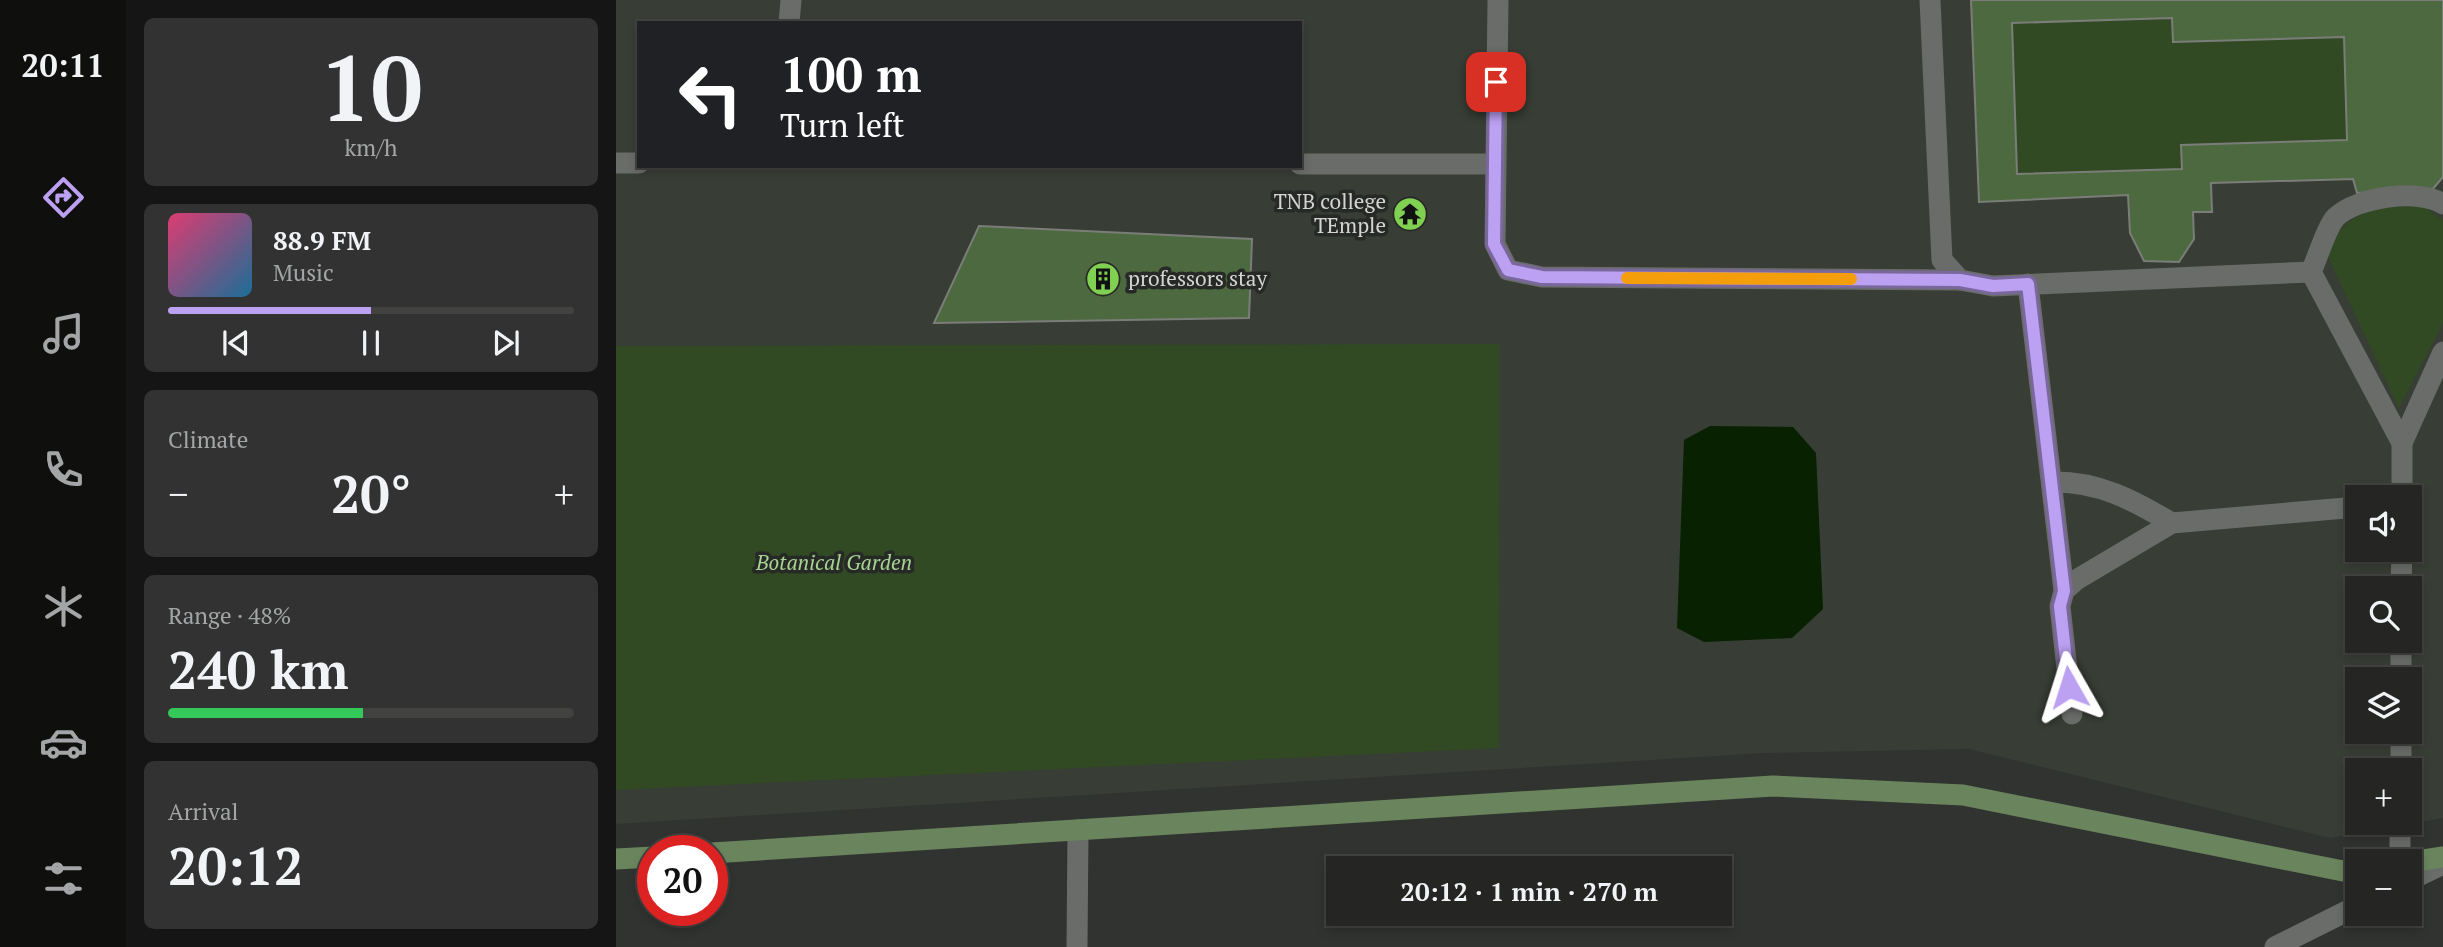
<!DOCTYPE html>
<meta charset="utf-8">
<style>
:root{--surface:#252624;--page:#313231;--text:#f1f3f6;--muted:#a3a5a6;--line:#424341;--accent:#bca0f2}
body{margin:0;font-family:"PT Serif",serif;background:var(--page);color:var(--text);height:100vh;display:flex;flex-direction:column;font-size:26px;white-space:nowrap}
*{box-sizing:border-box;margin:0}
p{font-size:23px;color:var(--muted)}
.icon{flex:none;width:38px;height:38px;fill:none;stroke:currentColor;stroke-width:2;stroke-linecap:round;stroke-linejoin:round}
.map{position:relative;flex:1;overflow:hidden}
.details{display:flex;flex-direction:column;gap:18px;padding:18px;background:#141514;width:490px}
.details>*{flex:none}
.guide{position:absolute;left:21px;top:21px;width:665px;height:147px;border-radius:0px;box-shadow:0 4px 10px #0003,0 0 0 2px var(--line);background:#202124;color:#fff;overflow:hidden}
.fabs{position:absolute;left:1729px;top:485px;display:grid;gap:14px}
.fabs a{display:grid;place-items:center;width:77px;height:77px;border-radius:0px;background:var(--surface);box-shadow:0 4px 10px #0003,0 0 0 2px var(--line);font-size:35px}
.speed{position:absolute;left:21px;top:835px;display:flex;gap:14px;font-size:35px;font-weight:700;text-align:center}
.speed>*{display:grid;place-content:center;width:91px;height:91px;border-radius:50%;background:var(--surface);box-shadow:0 4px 10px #0003,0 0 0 2px var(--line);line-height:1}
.speed .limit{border:10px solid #d22;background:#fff;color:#111}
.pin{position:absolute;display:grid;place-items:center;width:60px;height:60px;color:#fff;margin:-30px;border-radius:14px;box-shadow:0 4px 10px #0006}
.me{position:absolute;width:77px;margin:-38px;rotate:354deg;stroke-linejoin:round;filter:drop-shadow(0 0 5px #0008)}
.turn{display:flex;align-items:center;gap:24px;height:147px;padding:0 28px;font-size:32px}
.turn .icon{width:91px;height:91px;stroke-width:2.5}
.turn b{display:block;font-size:49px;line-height:60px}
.big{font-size:52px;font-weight:600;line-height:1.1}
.details .tile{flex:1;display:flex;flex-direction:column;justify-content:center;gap:10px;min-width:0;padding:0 24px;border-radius:10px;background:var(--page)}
.details .dial{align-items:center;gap:0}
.dial b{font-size:91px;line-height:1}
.song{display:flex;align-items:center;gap:21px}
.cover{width:84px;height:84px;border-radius:10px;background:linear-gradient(135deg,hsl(340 70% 55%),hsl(200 70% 35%))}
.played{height:7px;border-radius:4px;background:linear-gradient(90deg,var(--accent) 50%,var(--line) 50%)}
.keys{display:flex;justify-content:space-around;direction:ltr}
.heat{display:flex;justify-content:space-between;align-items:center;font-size:38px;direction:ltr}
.charge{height:10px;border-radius:5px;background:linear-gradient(90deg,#34c759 48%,var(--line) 0)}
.trip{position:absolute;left:710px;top:856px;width:406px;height:70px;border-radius:0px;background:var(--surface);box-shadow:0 4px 10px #0003,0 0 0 2px var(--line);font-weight:600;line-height:70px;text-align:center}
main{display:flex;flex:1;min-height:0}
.tabs{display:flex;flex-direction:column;width:126px;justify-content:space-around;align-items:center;background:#0f0f0e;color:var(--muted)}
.tabs .icon{width:49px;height:49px}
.tabs .active{color:var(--accent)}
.tabs b{font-size:32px;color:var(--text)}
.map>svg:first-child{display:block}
.built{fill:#383d35;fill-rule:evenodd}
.green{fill:#314a24}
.water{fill:#082100}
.building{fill:#4d6940;stroke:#7b7d79;stroke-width:2;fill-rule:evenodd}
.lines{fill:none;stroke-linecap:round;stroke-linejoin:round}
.minor{stroke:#696c68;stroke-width:21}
.major{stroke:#6a855d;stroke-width:21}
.route-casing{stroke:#7a689d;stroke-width:18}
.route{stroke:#bca0f2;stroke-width:12}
.slow{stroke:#f59e0b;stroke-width:12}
.labels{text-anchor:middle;stroke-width:7;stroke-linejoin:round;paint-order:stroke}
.poi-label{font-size:21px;fill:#d3d5d3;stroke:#272926;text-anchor:end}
.park-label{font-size:21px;font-style:italic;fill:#a7d492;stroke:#272926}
</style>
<main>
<nav class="tabs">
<b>20:11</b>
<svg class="icon active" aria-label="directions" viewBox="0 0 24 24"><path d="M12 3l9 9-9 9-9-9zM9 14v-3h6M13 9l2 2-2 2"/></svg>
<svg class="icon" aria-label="music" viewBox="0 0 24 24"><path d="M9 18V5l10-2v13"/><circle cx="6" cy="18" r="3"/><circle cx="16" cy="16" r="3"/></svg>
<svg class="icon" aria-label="phone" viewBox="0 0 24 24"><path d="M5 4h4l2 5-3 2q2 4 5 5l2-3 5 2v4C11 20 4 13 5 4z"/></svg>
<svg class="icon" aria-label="climate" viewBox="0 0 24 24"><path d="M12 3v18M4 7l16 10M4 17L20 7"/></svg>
<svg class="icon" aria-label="car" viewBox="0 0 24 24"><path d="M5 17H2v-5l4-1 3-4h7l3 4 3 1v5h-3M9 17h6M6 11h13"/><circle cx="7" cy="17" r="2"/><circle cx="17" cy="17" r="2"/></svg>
<svg class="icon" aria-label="filters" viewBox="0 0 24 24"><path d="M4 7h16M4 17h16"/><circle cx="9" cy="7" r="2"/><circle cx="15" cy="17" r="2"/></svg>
</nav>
<section class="details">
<div class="tile dial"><b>10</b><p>km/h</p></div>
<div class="tile">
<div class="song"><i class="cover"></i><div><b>88.9 FM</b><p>Music</p></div></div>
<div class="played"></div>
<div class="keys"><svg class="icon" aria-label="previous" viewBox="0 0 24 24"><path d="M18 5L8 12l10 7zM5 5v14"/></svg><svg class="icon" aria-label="pause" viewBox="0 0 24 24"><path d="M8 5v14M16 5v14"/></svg><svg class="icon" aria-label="next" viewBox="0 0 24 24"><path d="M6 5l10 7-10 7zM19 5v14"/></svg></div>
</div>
<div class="tile"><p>Climate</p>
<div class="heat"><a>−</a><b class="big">20°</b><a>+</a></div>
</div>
<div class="tile"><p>Range · 48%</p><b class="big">240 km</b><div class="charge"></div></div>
<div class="tile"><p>Arrival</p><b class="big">20:12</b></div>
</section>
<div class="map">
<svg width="1827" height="947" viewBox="0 0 1827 947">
<rect width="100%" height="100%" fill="#313330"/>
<path class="built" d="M0 0H1827V818L1714 838 1353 749 1148 753 0 824ZM23 23H684V166H23ZM1741 497H1794V550H1741ZM1741 588H1794V640H1741ZM1741 679H1794V732H1741ZM1741 770H1794V822H1741Z"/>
<g class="green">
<path d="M1556 18 1557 42 1728 37 1731 140 1565 146 1566 169 1401 174 1396 23Z"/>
<path d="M1807 205 1827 221V323L1783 408 1711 255C1731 207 1760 207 1807 205Z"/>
<path d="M884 344 883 748 0 790V346Z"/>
</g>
<path class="water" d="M1094 426 1177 427 1200 453 1207 609 1176 638 1088 642 1061 628 1068 440Z"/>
<g class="building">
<path d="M1355 0H1827V177L1816 190 1741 193 1737 179 1595 183 1596 212H1577L1578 239 1563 262 1528 261 1514 233 1512 195 1363 202ZM1556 18 1557 42 1728 37 1731 140 1565 145 1566 169 1401 174 1396 23Z"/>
<path d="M363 226 636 239 633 318 318 323Z"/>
</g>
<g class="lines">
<g class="minor">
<path d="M882 0 879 244 892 270 926 277 1344 280"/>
<path d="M1314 0 1326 260 1344 280 1377 286 1695 272"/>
<path d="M173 23 175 0"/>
<path d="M0 163H23"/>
<path d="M684 164H879"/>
<path d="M1412 284 1448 591"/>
<path d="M1786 443 1827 352"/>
<path d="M1436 482C1482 481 1517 500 1556 523"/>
<path d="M1786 497V443L1695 272C1701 259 1711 226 1720 217 1741 197 1803 188 1827 204"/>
<path d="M1785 588 1786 550"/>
<path d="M1785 679V640"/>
<path d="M1456 714 1444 606 1448 591 1460 580 1556 523 1741 507"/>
<path d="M1785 770V732"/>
<path d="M1784 861V822"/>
<path d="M1794 880 1827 864"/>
<path d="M461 947 462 830"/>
<path d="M1659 947 1741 906"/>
</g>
<g class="major">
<path d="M96 853 1157 786 1347 795 1727 871 1741 869"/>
<path d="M0 859 37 857"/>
<path d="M1794 862 1827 857"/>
</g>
</g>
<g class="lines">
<g class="route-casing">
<path id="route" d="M880 82 878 244 892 270 926 277 1344 280 1377 286 1412 284 1448 591 1444 606 1453 687"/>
</g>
<use href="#route" class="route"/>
<path class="slow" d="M1011 278 1235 279"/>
</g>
<defs>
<g id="temple-disc" transform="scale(1.75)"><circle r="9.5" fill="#80d051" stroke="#272926"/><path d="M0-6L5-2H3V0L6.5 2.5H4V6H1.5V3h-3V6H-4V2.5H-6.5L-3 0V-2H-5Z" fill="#111"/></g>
<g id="building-disc" transform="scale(1.75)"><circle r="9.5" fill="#80d051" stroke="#272926"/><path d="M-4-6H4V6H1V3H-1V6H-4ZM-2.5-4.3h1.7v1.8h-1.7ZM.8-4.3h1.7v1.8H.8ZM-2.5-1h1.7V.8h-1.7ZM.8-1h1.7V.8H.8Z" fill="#111"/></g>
</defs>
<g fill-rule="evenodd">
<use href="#temple-disc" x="794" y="214"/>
<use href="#building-disc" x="487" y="279"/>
</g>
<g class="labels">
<g class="poi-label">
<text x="770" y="209">TNB college<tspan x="770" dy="24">TEmple</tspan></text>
<text x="512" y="286" text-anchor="start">professors stay</text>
</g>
<g class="park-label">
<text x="218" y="570">Botanical Garden</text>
</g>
</g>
</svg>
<div class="fabs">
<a><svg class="icon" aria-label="sound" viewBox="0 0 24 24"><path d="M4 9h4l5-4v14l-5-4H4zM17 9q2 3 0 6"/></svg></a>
<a><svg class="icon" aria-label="search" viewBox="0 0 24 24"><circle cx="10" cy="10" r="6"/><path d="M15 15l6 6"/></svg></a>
<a><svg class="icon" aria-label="layers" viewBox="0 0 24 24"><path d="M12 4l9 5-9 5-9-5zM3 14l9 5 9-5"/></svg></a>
<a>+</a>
<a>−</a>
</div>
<div class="speed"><div class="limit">20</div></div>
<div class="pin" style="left:880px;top:82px;background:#d93025"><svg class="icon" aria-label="arrive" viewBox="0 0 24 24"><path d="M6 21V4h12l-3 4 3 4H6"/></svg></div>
<svg class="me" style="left:1453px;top:687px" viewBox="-20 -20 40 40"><path d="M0-17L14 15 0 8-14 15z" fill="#bca0f2" stroke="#fff" stroke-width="4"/></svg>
<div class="trip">20:12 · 1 min · 270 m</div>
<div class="guide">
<div class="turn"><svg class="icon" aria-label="left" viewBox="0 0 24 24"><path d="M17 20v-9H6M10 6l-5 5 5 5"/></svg><div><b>100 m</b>Turn left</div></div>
</div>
</div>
</main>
